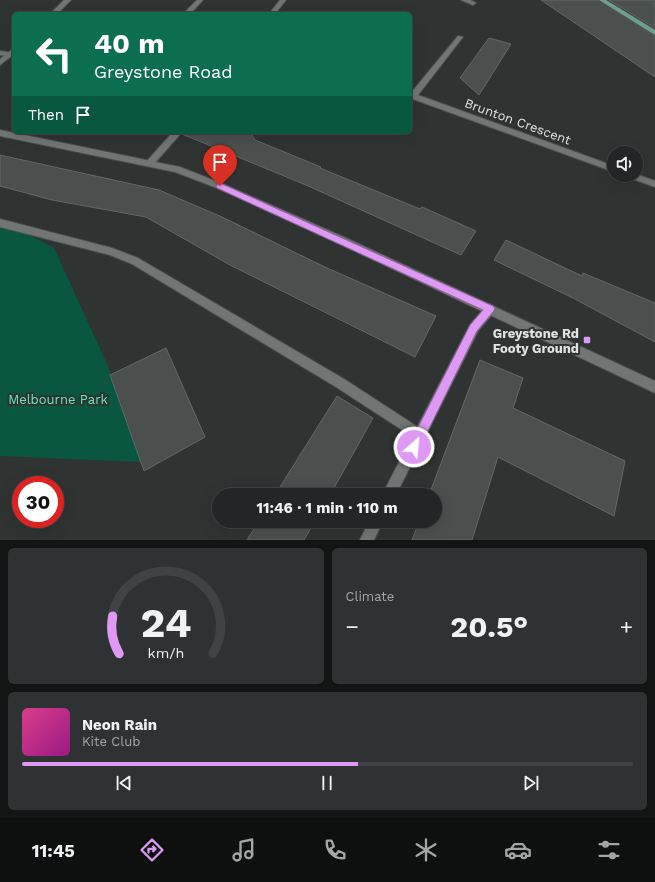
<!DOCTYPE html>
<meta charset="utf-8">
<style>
:root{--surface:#232626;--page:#2f3232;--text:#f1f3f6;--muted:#a3a5a7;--line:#404343;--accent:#dd99f3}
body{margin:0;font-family:"Work Sans",sans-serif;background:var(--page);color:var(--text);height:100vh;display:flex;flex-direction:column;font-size:15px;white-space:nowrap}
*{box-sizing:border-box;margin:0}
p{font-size:13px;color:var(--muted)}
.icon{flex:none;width:22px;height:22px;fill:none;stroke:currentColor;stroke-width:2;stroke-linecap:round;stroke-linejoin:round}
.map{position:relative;height:540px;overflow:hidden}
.sheet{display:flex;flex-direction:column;gap:8px;padding:8px;background:#131515;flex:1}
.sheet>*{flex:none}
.top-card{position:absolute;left:12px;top:12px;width:400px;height:122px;border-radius:6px;box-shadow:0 4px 16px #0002,0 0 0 1px var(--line);background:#0b6e4f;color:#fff;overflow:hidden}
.controls{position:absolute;left:607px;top:146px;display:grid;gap:8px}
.controls a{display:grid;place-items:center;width:36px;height:36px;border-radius:50%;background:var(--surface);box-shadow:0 4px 16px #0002,0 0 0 1px var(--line);font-size:20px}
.speed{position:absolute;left:12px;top:476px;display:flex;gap:8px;font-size:20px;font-weight:700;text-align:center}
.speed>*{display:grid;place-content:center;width:52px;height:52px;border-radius:50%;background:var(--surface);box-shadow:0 4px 16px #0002,0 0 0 1px var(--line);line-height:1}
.speed .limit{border:6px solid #d22;background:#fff;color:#111}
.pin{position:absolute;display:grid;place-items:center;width:34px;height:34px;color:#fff;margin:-41px -17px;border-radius:50% 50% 50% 0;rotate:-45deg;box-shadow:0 0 4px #0007}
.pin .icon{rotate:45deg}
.me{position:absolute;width:44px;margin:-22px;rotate:27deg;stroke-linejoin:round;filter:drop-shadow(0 0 3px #0008)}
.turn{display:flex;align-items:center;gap:14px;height:84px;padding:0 16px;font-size:18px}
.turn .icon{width:52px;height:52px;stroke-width:2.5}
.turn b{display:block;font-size:28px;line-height:34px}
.then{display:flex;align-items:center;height:38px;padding:0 16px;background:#0003;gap:8px;font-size:15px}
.big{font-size:30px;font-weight:700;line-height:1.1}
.sheet .card{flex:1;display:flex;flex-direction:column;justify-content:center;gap:6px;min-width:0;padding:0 14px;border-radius:6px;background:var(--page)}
.sheet .dial{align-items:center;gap:0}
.dial svg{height:104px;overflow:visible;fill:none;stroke:var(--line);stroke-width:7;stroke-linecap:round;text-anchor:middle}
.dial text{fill:var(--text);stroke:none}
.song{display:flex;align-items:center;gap:12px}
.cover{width:48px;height:48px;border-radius:6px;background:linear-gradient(135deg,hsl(330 70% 55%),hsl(310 70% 35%))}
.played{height:4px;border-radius:2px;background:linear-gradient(90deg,var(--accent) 55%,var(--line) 55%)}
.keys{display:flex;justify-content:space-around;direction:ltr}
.heat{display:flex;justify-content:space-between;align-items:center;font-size:22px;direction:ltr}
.sheet .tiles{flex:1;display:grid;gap:8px;grid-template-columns:1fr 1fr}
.card:last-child{grid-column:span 2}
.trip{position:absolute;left:212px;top:488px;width:230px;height:40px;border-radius:20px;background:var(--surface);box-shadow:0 4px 16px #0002,0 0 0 1px var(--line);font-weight:700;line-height:40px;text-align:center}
.dock{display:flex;height:64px;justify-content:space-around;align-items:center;background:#0e0f0f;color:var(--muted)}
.dock .icon{width:28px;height:28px}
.dock .active{color:var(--accent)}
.dock b{font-size:18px;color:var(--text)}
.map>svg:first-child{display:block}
.green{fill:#095741}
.building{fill:#4b504e;stroke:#636866}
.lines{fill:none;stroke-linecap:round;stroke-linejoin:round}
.lane-casing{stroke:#4c4f4d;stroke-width:2}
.street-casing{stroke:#4c4f4d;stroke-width:2}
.secondary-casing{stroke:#4c4f4d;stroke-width:2}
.primary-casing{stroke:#4c4f4d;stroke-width:2}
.lane{fill:#717674;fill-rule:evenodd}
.street{fill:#717674;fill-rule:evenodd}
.secondary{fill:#717674;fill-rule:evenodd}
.primary{fill:#6c9f8c;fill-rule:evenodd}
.route{fill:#dd99f3;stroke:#90639e}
.poi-dot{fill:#dd99f3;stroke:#2f3332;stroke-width:1.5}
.labels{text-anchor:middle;stroke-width:4;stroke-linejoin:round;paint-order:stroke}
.street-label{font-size:13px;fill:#e1e3e2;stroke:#2f3332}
.poi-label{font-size:13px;font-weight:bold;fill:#e1e3e2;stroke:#2f3332;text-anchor:end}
.park-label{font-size:13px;fill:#66e8bb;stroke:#2f3332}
</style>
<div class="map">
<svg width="655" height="540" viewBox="0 0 655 540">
<rect width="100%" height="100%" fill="#2f3332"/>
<path class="green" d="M0 221 5 222 54 248 108 366 141 462 0 456Z"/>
<g class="building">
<path d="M541 0H598L655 36V77Z"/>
<path d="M609 0H655V28Z"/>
<path d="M489 38 511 44 479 95 460 78Z"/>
<path d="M183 132H250L255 140 321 167 320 168 420 209 422 207 476 231 461 255 306 185 182 134Z"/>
<path d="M0 155 159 190 222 217 327 268 436 316 415 357 230 265 146 217 52 200 0 186Z"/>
<path d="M506 240 582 276 583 273 655 303V342L573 298 494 260Z"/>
<path d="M166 348 205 437 144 471 110 375Z"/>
<path d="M480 360 523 378 513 408 625 461 614 516 498 457 472 540H412L419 521H435V495H429Z"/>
<path d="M337 396 373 418 330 495H275Z"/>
<path d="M259 521H315L304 540H247Z"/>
</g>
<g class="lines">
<g class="lane-casing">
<g id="lane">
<path d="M197 0H203L190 14H183Z"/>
<path d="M461 0H470L476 3 473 5Z"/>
<path d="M0 51 14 53V57L0 55Z"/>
<path d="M0 219 112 248 138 258 344 379 424 431 426 435 424 439 420 441 416 439 336 387 132 264 110 255 0 227Z"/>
</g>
</g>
<g class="street-casing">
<g id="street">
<path d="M64 0H71L57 14H50Z"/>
<path d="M280 0H286L275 14H269Z"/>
<path d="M458 36 463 37 418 95 614 166V172L410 98V93H411Z"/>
<path d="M14 48V54L0 65V59Z"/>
<path d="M173 132H182L153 165H147V161Z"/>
<path d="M636 174 655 181V187L627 177 626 175Z"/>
<path d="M490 304 494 306 495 309 494 312 478 331 396 495H382L470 325 486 306Z"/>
<path d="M369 521H383L374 540H360Z"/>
</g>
</g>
<g class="secondary-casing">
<path id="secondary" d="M0 130 180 167 223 184 346 238 655 381V393L340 244 217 188 175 172 0 136Z"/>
</g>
<g class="primary-casing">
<path id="primary" d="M599 0H606L655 30V35Z"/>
</g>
<use href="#lane" class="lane"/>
<use href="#street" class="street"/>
<use href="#secondary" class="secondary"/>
<use href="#primary" class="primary"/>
</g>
<path class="route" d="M220 183 493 306 495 309 493 312 477 331 418 451 414 452 410 451 408 447 410 443 470 325 483 310 217 188 216 186Z"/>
<rect class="poi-dot" x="583" y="336" width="8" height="8" rx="2"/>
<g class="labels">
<g class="street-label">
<text transform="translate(518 121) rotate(20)" y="5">Brunton Crescent</text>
</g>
<g class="poi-label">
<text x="579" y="338">Greystone Rd<tspan x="579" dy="15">Footy Ground</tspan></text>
</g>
<g class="park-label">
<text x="58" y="404">Melbourne Park</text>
</g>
</g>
</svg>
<div class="controls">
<a><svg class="icon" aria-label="sound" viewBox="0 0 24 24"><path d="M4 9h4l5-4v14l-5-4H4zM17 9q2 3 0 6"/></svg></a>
</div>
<div class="speed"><div class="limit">30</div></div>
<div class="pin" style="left:220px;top:186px;background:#d93025"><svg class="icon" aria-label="arrive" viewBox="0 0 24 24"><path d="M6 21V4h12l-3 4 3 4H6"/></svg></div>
<svg class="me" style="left:414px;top:447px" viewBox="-20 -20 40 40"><circle r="17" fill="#dd99f3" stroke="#fff" stroke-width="3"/><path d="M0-11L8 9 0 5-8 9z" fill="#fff"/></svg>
<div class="trip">11:46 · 1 min · 110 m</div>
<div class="top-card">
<div class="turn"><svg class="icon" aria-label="left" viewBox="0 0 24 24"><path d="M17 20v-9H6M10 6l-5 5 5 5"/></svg><div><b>40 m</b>Greystone Road</div></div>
<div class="then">Then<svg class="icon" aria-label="arrive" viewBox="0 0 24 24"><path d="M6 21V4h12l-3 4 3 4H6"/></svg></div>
</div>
</div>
<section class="sheet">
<div class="tiles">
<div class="card dial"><svg viewBox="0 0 100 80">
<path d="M14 69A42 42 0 1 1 86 69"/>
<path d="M14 69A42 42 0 0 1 9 40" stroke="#dd99f3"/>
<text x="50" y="56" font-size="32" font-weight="700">24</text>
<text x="50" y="72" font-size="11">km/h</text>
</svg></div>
<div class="card"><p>Climate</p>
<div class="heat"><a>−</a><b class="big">20.5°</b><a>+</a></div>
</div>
<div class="card">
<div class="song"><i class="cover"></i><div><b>Neon Rain</b><p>Kite Club</p></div></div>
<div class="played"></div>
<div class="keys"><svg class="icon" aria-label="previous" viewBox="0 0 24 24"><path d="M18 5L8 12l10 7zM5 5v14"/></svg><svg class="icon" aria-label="pause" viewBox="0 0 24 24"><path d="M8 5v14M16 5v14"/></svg><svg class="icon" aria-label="next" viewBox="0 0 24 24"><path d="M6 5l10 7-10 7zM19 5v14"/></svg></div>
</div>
</div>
</section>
<nav class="dock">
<b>11:45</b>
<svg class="icon active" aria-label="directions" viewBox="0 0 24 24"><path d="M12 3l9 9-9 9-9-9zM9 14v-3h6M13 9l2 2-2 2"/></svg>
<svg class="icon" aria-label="music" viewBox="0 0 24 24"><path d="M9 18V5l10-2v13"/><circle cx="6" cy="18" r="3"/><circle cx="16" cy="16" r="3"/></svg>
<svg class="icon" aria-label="phone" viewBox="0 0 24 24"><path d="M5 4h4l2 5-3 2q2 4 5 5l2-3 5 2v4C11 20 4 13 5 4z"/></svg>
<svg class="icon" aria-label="climate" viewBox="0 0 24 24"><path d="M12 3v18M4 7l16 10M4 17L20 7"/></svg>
<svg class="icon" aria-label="car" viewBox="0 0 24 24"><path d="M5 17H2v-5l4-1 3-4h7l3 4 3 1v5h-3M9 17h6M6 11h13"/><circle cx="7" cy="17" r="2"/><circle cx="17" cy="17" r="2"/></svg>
<svg class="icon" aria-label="filters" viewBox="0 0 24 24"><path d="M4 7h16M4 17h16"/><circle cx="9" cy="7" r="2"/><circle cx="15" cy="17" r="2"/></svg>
</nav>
